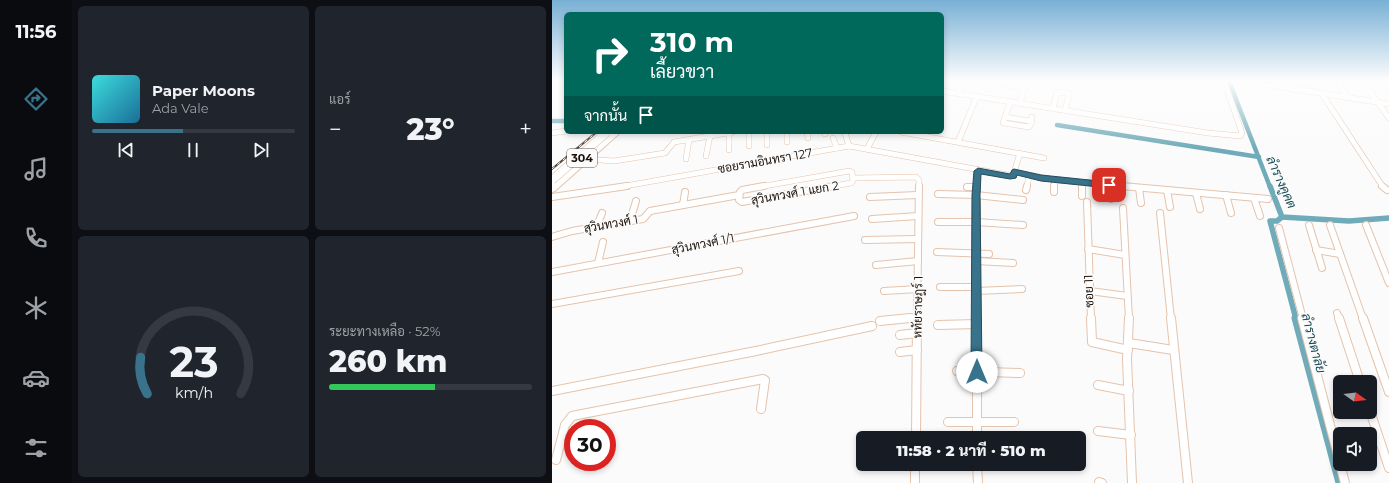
<!DOCTYPE html>
<html lang="th">
<meta charset="utf-8">
<style>
:root{--surface:#171b24;--page:#20242c;--text:#f1f3f6;--muted:#9ea1a6;--line:#363941;--accent:#38738b}
body{margin:0;font-family:Montserrat,Sarabun,sans-serif;background:var(--page);color:var(--text);height:100vh;display:flex;flex-direction:column;font-size:15px;white-space:nowrap}
*{box-sizing:border-box;margin:0}
p{font-size:13px;color:var(--muted)}
.icon{flex:none;width:22px;height:22px;fill:none;stroke:currentColor;stroke-width:2;stroke-linecap:round;stroke-linejoin:round}
.map{position:relative;flex:1;overflow:hidden}
.drawer{display:flex;flex-direction:column;gap:6px;padding:6px;background:#0d0f14;width:480px}
.drawer>*{flex:none}
.banner{position:absolute;left:12px;top:12px;width:380px;height:122px;border-radius:6px;box-shadow:0 2px 6px #0003;background:#00695c;color:#fff;overflow:hidden}
.needle{width:26px;rotate:104deg}
.tools{position:absolute;left:781px;top:375px;display:grid;gap:8px}
.tools a{display:grid;place-items:center;width:44px;height:44px;border-radius:6px;background:var(--surface);box-shadow:0 2px 6px #0003;font-size:20px}
.speed{position:absolute;left:12px;top:419px;display:flex;gap:8px;font-size:20px;font-weight:700;text-align:center}
.speed>*{display:grid;place-content:center;width:52px;height:52px;border-radius:50%;background:var(--surface);box-shadow:0 2px 6px #0003;line-height:1}
.speed .limit{border:6px solid #d22;background:#fff;color:#111}
.pin{position:absolute;display:grid;place-items:center;width:34px;height:34px;color:#fff;margin:-17px;border-radius:8px;box-shadow:0 2px 6px #0006}
.me{position:absolute;width:44px;margin:-22px;rotate:0deg;stroke-linejoin:round;filter:drop-shadow(0 0 3px #0008)}
.turn{display:flex;align-items:center;gap:14px;height:84px;padding:0 20px;font-size:18px}
.turn .icon{width:52px;height:52px;stroke-width:2.5}
.turn b{display:block;font-size:28px;line-height:34px}
.then{display:flex;align-items:center;height:38px;padding:0 20px;background:#0003;gap:8px;font-size:15px}
.big{font-size:30px;font-weight:800;line-height:1.1}
.drawer .card{flex:1;display:flex;flex-direction:column;justify-content:center;gap:6px;min-width:0;padding:0 14px;border-radius:6px;background:var(--page)}
.drawer .dial{align-items:center;gap:0}
.dial svg{height:104px;overflow:visible;fill:none;stroke:var(--line);stroke-width:7;stroke-linecap:round;text-anchor:middle}
.dial text{fill:var(--text);stroke:none}
.song{display:flex;align-items:center;gap:12px}
.cover{width:48px;height:48px;border-radius:6px;background:linear-gradient(135deg,hsl(180 70% 55%),hsl(200 70% 35%))}
.played{height:4px;border-radius:2px;background:linear-gradient(90deg,var(--accent) 45%,var(--line) 45%)}
.keys{display:flex;justify-content:space-around;direction:ltr}
.heat{display:flex;justify-content:space-between;align-items:center;font-size:22px;direction:ltr}
.charge{height:6px;border-radius:3px;background:linear-gradient(90deg,#34c759 52%,var(--line) 0)}
.drawer .tiles{flex:1;display:grid;gap:6px;grid-template-columns:repeat(2,1fr)}
.trip{position:absolute;left:304px;top:431px;width:230px;height:40px;border-radius:6px;background:var(--surface);box-shadow:0 2px 6px #0003;font-weight:800;line-height:40px;text-align:center}
main{display:flex;flex:1;min-height:0}
.tabs{display:flex;flex-direction:column;width:72px;justify-content:space-around;align-items:center;background:#090b0e;color:var(--muted)}
.tabs .icon{width:28px;height:28px}
.tabs .current{color:var(--accent)}
.tabs b{font-size:18px;color:var(--text)}
.map>svg:first-child{display:block}
.lines{fill:none;stroke-linecap:round;stroke-linejoin:round}
.canal-far2{stroke:#70abb9;stroke-width:4.5}
.canal-far1{stroke:#70abb9;stroke-width:5.5}
.canal{stroke:#70abb9;stroke-width:7}
.minor-far2-casing{stroke:#e5c3ac;stroke-width:6}
.minor-far1-casing{stroke:#e5c3ac;stroke-width:8}
.minor-casing{stroke:#e5c3ac;stroke-width:10}
.highway-casing{stroke:#e5c3ac;stroke-width:2}
.minor-far2{stroke:#fff;stroke-width:5}
.minor-far1{stroke:#fff;stroke-width:6}
.minor{stroke:#fff;stroke-width:8}
.highway{fill:#fff;fill-rule:evenodd}
.rail-casing{stroke:#4c433c;stroke-width:2}
.rail{stroke:#fbfbfb;stroke-width:1;stroke-dasharray:3.5;stroke-linecap:butt}
.highway-bridge-casing{stroke:#e5c3ac;stroke-width:9;stroke-linecap:butt}
.highway-bridge{stroke:#fff;stroke-width:8}
.route{fill:#38738b;stroke:#244b5a}
.labels{text-anchor:middle;stroke-width:3.5;stroke-linejoin:round;paint-order:stroke}
.shield{fill:#fbfbfb;stroke:#5f5751;stroke-width:1}
.shield-label{font-size:11px;font-weight:bold;fill:#1c1108}
.street-label{font-size:12px;fill:#1c1108;stroke:#fbfbfb}
.water-label{font-size:13px;font-style:italic;fill:#174b56;stroke:#fbfbfb}
</style>
<main>
<nav class="tabs">
<b>11:56</b>
<svg class="icon current" aria-label="directions" viewBox="0 0 24 24"><path d="M12 3l9 9-9 9-9-9zM9 14v-3h6M13 9l2 2-2 2"/></svg>
<svg class="icon" aria-label="music" viewBox="0 0 24 24"><path d="M9 18V5l10-2v13"/><circle cx="6" cy="18" r="3"/><circle cx="16" cy="16" r="3"/></svg>
<svg class="icon" aria-label="phone" viewBox="0 0 24 24"><path d="M5 4h4l2 5-3 2q2 4 5 5l2-3 5 2v4C11 20 4 13 5 4z"/></svg>
<svg class="icon" aria-label="climate" viewBox="0 0 24 24"><path d="M12 3v18M4 7l16 10M4 17L20 7"/></svg>
<svg class="icon" aria-label="car" viewBox="0 0 24 24"><path d="M5 17H2v-5l4-1 3-4h7l3 4 3 1v5h-3M9 17h6M6 11h13"/><circle cx="7" cy="17" r="2"/><circle cx="17" cy="17" r="2"/></svg>
<svg class="icon" aria-label="filters" viewBox="0 0 24 24"><path d="M4 7h16M4 17h16"/><circle cx="9" cy="7" r="2"/><circle cx="15" cy="17" r="2"/></svg>
</nav>
<section class="drawer">
<div class="tiles">
<div class="card">
<div class="song"><i class="cover"></i><div><b>Paper Moons</b><p>Ada Vale</p></div></div>
<div class="played"></div>
<div class="keys"><svg class="icon" aria-label="previous" viewBox="0 0 24 24"><path d="M18 5L8 12l10 7zM5 5v14"/></svg><svg class="icon" aria-label="pause" viewBox="0 0 24 24"><path d="M8 5v14M16 5v14"/></svg><svg class="icon" aria-label="next" viewBox="0 0 24 24"><path d="M6 5l10 7-10 7zM19 5v14"/></svg></div>
</div>
<div class="card"><p>แอร์</p>
<div class="heat"><a>−</a><b class="big">23°</b><a>+</a></div>
</div>
<div class="card dial"><svg viewBox="0 0 100 80">
<path d="M14 69A42 42 0 1 1 86 69"/>
<path d="M14 69A42 42 0 0 1 9 41" stroke="#38738b"/>
<text x="50" y="56" font-size="32" font-weight="700">23</text>
<text x="50" y="72" font-size="11">km/h</text>
</svg></div>
<div class="card"><p>ระยะทางเหลือ · 52%</p><b class="big">260 km</b><div class="charge"></div></div>
</div>
</section>
<div class="map">
<svg width="837" height="483" viewBox="0 0 837 483">
<rect width="100%" height="100%" fill="#fbfbfb"/>
<g class="lines">
<g class="canal-far2">
<path d="M677 81 718 187"/>
<path d="M0 121H14"/>
<path d="M505 125 707 157"/>
</g>
<g class="canal-far1">
<path d="M718 186 730 217 797 221 837 218"/>
<path d="M730 217 725 221H718L744 319"/>
</g>
<path class="canal" d="M743 318 787 483"/>
<g class="minor-far2-casing">
<g id="minor-far2">
<path d="M451 81V84L473 88"/>
<path d="M692 81 837 104"/>
<path d="M785 81 796 98"/>
<path d="M810 81 837 118"/>
<path d="M0 84 14 82"/>
<path d="M743 90 738 82 754 83"/>
<path d="M390 91 656 133 688 136 690 133 672 81"/>
<path d="M406 93 412 81"/>
<path d="M770 94 831 187"/>
<path d="M468 103 474 83 470 81"/>
<path d="M501 108 505 92 516 93 517 95 513 110"/>
<path d="M453 117 459 101"/>
<path d="M453 117 478 121 480 122 477 127 451 123Z"/>
<path d="M478 121 480 117"/>
<path d="M197 132V146"/>
<path d="M215 132V145"/>
<path d="M235 132V142"/>
<path d="M255 132 256 138"/>
<path d="M273 132V134"/>
<path d="M349 132 492 158"/>
<path d="M0 133 14 131"/>
<path d="M177 133V150"/>
<path d="M293 133 297 146"/>
<path d="M281 138 285 148"/>
<path d="M406 142 425 96"/>
<path d="M315 149 324 132"/>
<path d="M154 156 158 136"/>
<path d="M34 159 62 161 113 153 122 142 181 132"/>
<path d="M134 159 137 140"/>
<path d="M462 172 503 180 582 187"/>
<path d="M301 178 364 177 367 180V187"/>
<path d="M530 182V187"/>
<path d="M557 185V187"/>
<path d="M68 187 297 146 461 176 468 153"/>
<path d="M207 187 297 171 300 172 301 181 299 183 276 187"/>
<path d="M415 187H424"/>
<path d="M425 187 426 171"/>
<path d="M475 187 477 176"/>
<path d="M502 187 503 180"/>
</g>
</g>
<g class="minor-far1-casing">
<g id="minor-far1">
<path d="M212 186 190 190 188 192 187 200 190 202 282 186"/>
<path d="M530 186V196"/>
<path d="M557 186 559 199"/>
<path d="M570 186 716 199"/>
<path d="M830 186 835 190"/>
<path d="M415 187H424"/>
<path d="M587 188 589 203"/>
<path d="M474 190 475 186"/>
<path d="M615 190 618 207"/>
<path d="M502 192V186"/>
<path d="M644 193 648 209"/>
<path d="M386 194 424 195 471 200"/>
<path d="M674 195 679 213"/>
<path d="M0 197 75 186"/>
<path d="M318 197 366 195"/>
<path d="M702 198 708 216"/>
<path d="M535 202 539 319"/>
<path d="M131 205 133 192"/>
<path d="M571 208 577 319"/>
<path d="M608 213 619 319"/>
<path d="M320 219 366 216"/>
<path d="M78 221 84 201"/>
<path d="M386 222H424L471 225"/>
<path d="M757 225 770 268"/>
<path d="M778 225 811 319"/>
<path d="M814 225 837 283"/>
<path d="M45 226 50 213"/>
<path d="M727 228 751 319"/>
<path d="M0 237 20 231 91 219 98 211 187 195"/>
<path d="M313 240 366 239"/>
<path d="M536 249 573 255"/>
<path d="M764 250 788 254"/>
<path d="M385 252 437 254"/>
<path d="M424 261 461 263"/>
<path d="M46 263 51 242"/>
<path d="M324 265 366 261"/>
<path d="M0 272 302 216"/>
<path d="M388 287H425"/>
<path d="M332 291 366 289"/>
<path d="M424 291 470 289"/>
<path d="M538 291 575 296"/>
<path d="M0 304 187 271"/>
<path d="M785 313 787 319"/>
<path d="M349 319 365 317"/>
<path d="M365 319 367 186"/>
<path d="M425 319V186"/>
</g>
</g>
<g class="minor-casing">
<g id="minor">
<path d="M425 318V438"/>
<path d="M539 318 540 342 576 350"/>
<path d="M577 318 575 359 580 483"/>
<path d="M619 318 636 483"/>
<path d="M750 318 788 463"/>
<path d="M787 318 808 382"/>
<path d="M811 318 837 392"/>
<path d="M328 321 358 318"/>
<path d="M386 325 425 324"/>
<path d="M348 335 365 333"/>
<path d="M577 343 621 350"/>
<path d="M348 352 365 350"/>
<path d="M405 371 468 373"/>
<path d="M546 385 577 391"/>
<path d="M0 391 204 351 320 326"/>
<path d="M818 411 837 468"/>
<path d="M396 422H462"/>
<path d="M546 431 579 435"/>
<path d="M364 438 365 318"/>
<path d="M4 460 13 425 20 416 211 379 213 380 209 409"/>
<path d="M363 464V483"/>
<path d="M425 464 426 483"/>
<path d="M788 464 793 483"/>
<path d="M547 482 550 483"/>
</g>
</g>
<g class="highway-casing">
<g id="highway">
<path d="M44 132H53L3 175 0 176V169Z"/>
<path d="M61 132H69L3 191 0 192V184Z"/>
</g>
</g>
<use href="#minor-far2" class="minor-far2"/>
<use href="#minor-far1" class="minor-far1"/>
<use href="#minor" class="minor"/>
<use href="#highway" class="highway"/>
<g class="rail-casing">
<path id="rail" d="M0 169 45 132"/>
</g>
<use href="#rail" class="rail"/>
<g class="highway-bridge-casing">
<path id="highway-bridge" d="M0 180 55 132"/>
</g>
<use href="#highway-bridge" class="highway-bridge"/>
</g>
<linearGradient id="sky" x2="0" y2="1"><stop stop-color="#78b0d5"/><stop offset="0.54" stop-color="#fdfdfd"/><stop offset="1" stop-color="#fdfdfd" stop-opacity="0"/></linearGradient>
<rect width="837" height="149" fill="url(#sky)"/>
<path class="route" d="M426 168 458 174 460 170 462 169 489 175 557 182 561 185 557 188 489 181 465 175 464 178 458 179 429 174 428 195 430 372 429 376 425 377 421 376 419 372 420 195 422 171Z"/>
<g class="labels">
<rect class="shield" x="15" y="149" width="30" height="18" rx="3"/>
<g class="shield-label">
<text x="30" y="162">304</text>
</g>
<g class="street-label">
<text transform="translate(213 161) rotate(-10)" y="4">ซอยรามอินทรา 127</text>
<text transform="translate(243 193) rotate(-10)" y="4">สุวินทวงศ์ 1 แยก 2</text>
<text transform="translate(59 224) rotate(-10)" y="4">สุวินทวงศ์ 1</text>
<text transform="translate(151 244) rotate(-11)" y="4">สุวินทวงศ์ 1/1</text>
<text transform="translate(537 291) rotate(-92)" y="4">ซอย 11</text>
<text transform="translate(366 307) rotate(-89)" y="4">หทัยราษฎร์ 1</text>
</g>
<g class="water-label">
<text transform="translate(730 182) rotate(66)" y="5">ลำรางคูคต</text>
<text transform="translate(762 343) rotate(75)" y="5">ลำรางตาลัย</text>
</g>
</g>
</svg>
<div class="tools">
<a><svg class="needle" viewBox="-14 -14 28 28"><path d="M0-13l5 13h-10z" fill="#e53935"/><path d="M0 13l5-13h-10z" fill="#9ea1a6"/></svg></a>
<a><svg class="icon" aria-label="sound" viewBox="0 0 24 24"><path d="M4 9h4l5-4v14l-5-4H4zM17 9q2 3 0 6"/></svg></a>
</div>
<div class="speed"><div class="limit">30</div></div>
<div class="pin" style="left:557px;top:185px;background:#d93025"><svg class="icon" aria-label="arrive" viewBox="0 0 24 24"><path d="M6 21V4h12l-3 4 3 4H6"/></svg></div>
<svg class="me" style="left:425px;top:372px" viewBox="-20 -20 40 40"><circle r="19" fill="#fff"/><path d="M0-13L10 11 0 6-10 11z" fill="#38738b"/></svg>
<div class="trip">11:58 · 2 นาที · 510 m</div>
<div class="banner">
<div class="turn"><svg class="icon" aria-label="right" viewBox="0 0 24 24"><path d="M7 20v-9h11M14 6l5 5-5 5"/></svg><div><b>310 m</b>เลี้ยวขวา</div></div>
<div class="then">จากนั้น<svg class="icon" aria-label="arrive" viewBox="0 0 24 24"><path d="M6 21V4h12l-3 4 3 4H6"/></svg></div>
</div>
</div>
</main>
